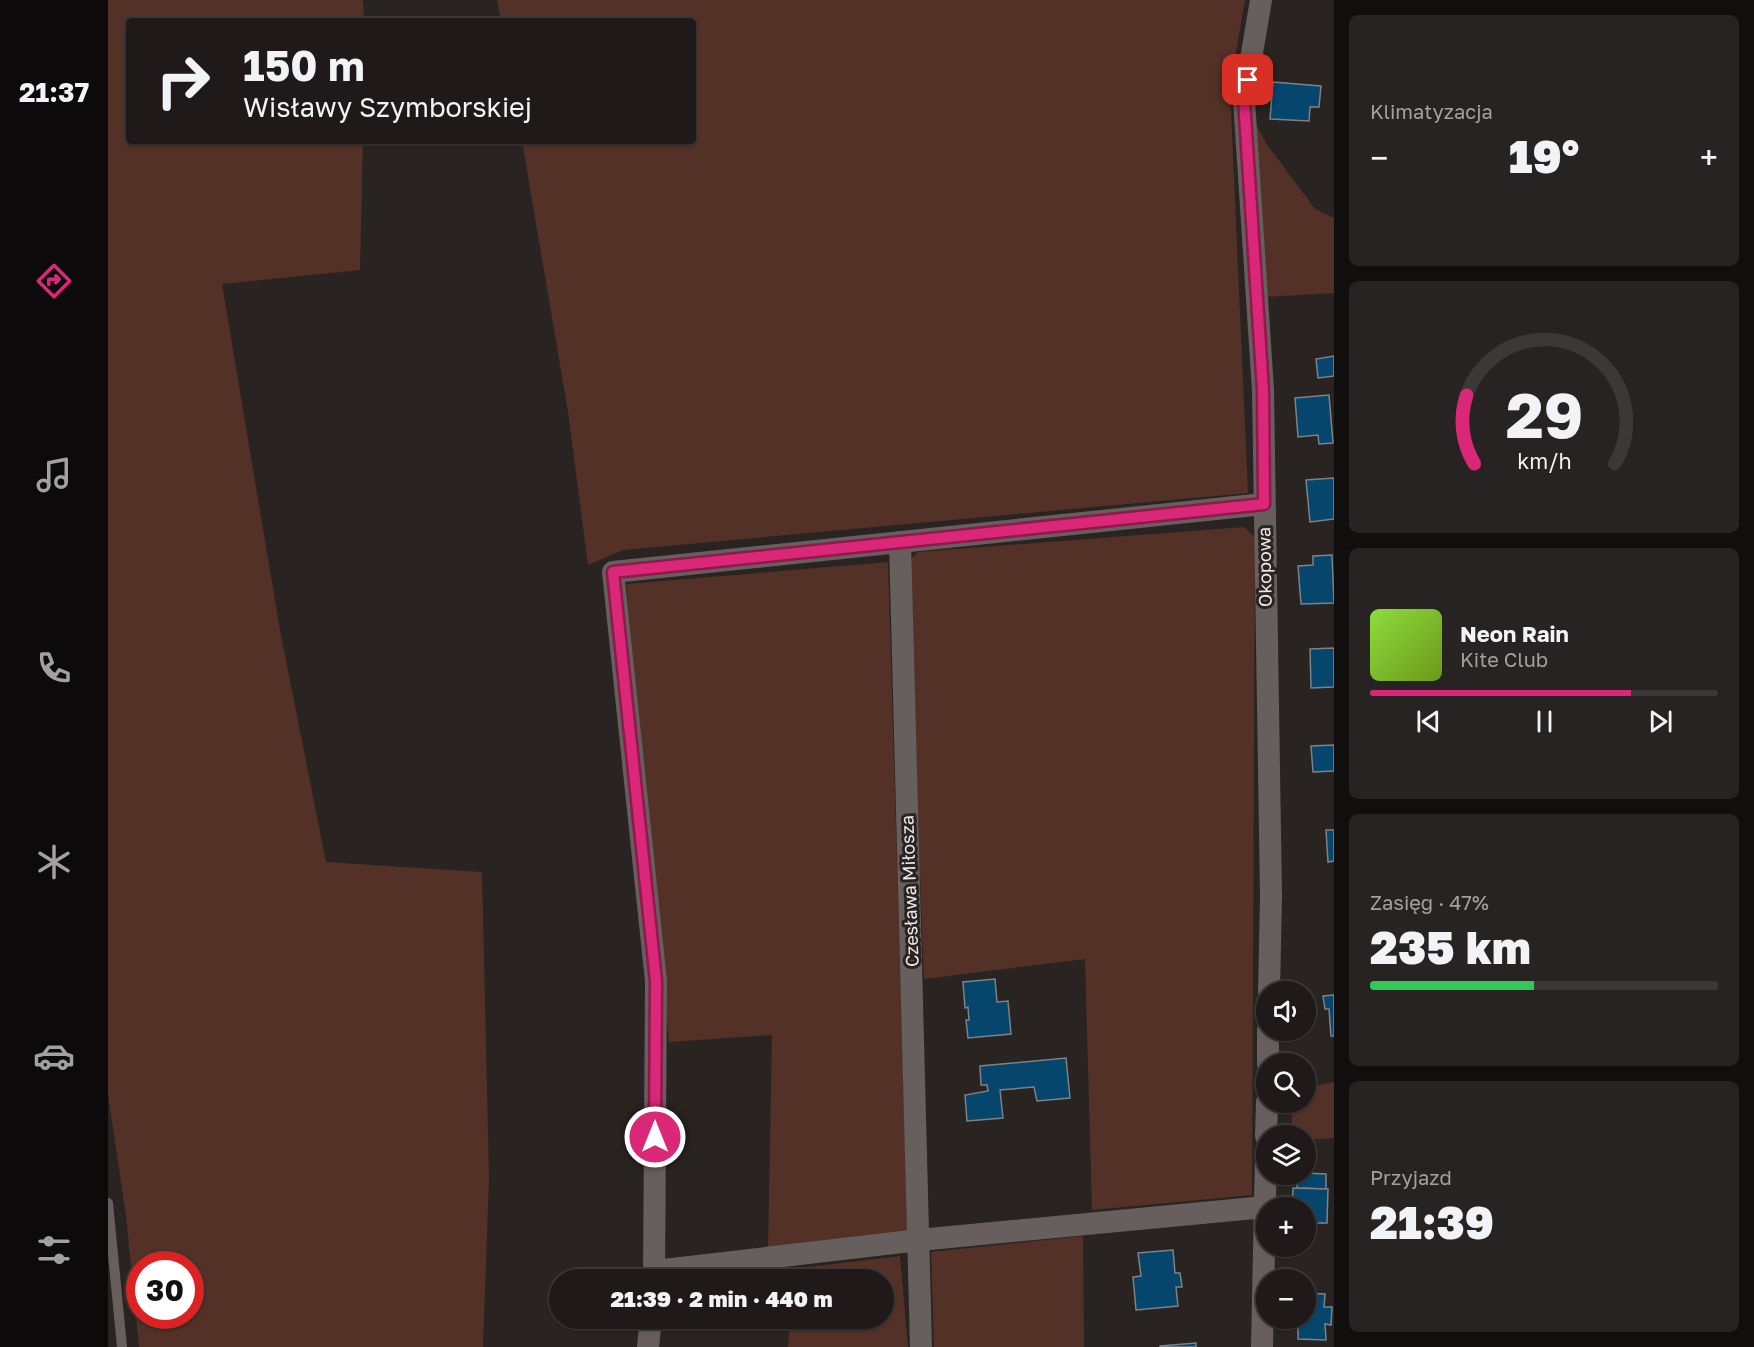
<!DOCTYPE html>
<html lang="pl">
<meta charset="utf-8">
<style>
:root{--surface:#1f1a19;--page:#272322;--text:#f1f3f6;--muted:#a1a1a2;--line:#3c3838;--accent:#db2777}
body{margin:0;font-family:"Golos Text",sans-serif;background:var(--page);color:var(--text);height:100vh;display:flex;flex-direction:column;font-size:22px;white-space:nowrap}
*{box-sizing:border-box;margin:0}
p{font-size:20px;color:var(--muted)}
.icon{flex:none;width:33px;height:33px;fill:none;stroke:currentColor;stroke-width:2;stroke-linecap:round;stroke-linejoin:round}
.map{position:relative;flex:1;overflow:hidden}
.sheet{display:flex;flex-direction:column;gap:15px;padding:15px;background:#110e0e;width:420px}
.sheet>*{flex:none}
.hud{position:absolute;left:18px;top:18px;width:570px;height:126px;border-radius:6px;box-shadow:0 2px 4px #0004,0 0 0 2px var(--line);background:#1f1a19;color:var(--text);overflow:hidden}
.tools{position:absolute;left:1148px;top:981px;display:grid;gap:12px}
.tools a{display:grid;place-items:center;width:60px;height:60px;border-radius:50%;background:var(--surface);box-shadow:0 2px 4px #0004,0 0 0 2px var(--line);font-size:30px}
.speed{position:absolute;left:18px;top:1251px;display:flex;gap:12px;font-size:30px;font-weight:700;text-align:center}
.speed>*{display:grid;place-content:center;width:78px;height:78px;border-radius:50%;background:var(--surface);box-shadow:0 2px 4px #0004,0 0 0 2px var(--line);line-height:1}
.speed .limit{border:9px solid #d22;background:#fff;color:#111}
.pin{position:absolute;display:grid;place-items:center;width:51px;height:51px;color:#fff;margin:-26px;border-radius:12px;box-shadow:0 3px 9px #0006}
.me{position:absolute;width:66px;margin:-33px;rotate:0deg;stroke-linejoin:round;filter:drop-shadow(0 0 4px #0008)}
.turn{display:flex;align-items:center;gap:21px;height:126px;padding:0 18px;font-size:27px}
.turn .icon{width:78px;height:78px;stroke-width:2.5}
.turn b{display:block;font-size:42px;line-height:51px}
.big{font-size:45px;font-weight:800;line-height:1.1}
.sheet .card{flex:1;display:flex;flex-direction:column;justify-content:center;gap:9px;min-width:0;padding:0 21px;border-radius:9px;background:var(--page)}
.sheet .dial{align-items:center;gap:0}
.dial svg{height:156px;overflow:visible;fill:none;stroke:var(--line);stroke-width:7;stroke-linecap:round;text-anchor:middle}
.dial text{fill:var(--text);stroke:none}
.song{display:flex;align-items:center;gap:18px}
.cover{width:72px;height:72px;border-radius:9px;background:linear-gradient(135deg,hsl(90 70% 55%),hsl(80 70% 35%))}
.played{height:6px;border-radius:3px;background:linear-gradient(90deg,var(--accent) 75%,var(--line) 75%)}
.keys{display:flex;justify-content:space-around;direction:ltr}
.heat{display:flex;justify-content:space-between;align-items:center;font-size:33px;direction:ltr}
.charge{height:9px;border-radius:4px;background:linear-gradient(90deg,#34c759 47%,var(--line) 0)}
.trip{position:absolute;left:441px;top:1269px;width:345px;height:60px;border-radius:30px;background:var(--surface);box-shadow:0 2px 4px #0004,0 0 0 2px var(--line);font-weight:800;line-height:60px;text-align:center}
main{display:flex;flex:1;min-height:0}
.tab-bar{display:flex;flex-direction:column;width:108px;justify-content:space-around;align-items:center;background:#0c0a0a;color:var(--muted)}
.tab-bar .icon{width:42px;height:42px}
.tab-bar .active{color:var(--accent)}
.tab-bar b{font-size:27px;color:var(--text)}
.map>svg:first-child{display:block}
.green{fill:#543126;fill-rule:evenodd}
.building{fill:#06466c;stroke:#7d8287;stroke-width:1.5}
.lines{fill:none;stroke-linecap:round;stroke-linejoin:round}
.service{stroke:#665f5d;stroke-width:10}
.minor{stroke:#665f5d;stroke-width:22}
.route-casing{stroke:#8e194d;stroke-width:15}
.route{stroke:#db2777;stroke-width:10}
.labels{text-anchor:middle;stroke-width:6;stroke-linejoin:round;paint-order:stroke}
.street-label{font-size:18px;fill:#ece8e7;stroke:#292321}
</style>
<main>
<nav class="tab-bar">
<b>21:37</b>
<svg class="icon active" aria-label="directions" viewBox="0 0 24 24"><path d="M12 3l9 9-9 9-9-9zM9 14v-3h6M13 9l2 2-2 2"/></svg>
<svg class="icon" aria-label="music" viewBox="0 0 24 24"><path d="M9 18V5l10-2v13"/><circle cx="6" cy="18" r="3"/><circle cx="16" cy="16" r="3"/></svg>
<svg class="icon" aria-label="phone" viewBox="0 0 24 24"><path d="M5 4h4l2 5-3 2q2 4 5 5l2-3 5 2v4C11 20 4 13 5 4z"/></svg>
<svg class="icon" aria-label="climate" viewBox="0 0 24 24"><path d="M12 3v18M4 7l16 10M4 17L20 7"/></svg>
<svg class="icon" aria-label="car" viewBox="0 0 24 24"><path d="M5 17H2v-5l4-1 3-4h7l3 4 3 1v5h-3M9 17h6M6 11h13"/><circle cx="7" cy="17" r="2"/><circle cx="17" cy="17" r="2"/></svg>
<svg class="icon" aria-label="filters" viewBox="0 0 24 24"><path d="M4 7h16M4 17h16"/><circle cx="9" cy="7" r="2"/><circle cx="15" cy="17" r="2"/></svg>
</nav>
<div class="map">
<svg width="1226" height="1347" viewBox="0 0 1226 1347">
<rect width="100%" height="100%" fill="#292321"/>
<g class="green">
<path d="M0 0H255L256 21H21V141H255L252 270 114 284 172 630 218 862 374 872 381 1178 375 1347H31L18 1216 0 1094ZM32 1264H82V1316H32Z"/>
<path d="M389 0H1137L1122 87 1140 493 515 550 480 565 460 412 414 141H585V21H393Z"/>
<path d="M1144 117 1158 143 1207 209 1226 218V293L1156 297Z"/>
<path d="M1136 527 1147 537 1144 1195 984 1210 977 959 816 979 800 562 810 552Z"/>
<path d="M780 562 800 1230 660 1247 664 1035 561 1042 518 584Z"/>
<path d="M1226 1082V1138L1197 1140V1136L1183 1135 1185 1103 1197 1102V1088Z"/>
<path d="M975 1236 976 1347H826L823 1252Z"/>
<path d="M792 1256 800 1347H680L682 1319 776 1318V1280L684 1279 685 1269Z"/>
</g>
<g class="building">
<path d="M1165 82 1213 86 1211 107H1202L1201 121 1162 119Z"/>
<path d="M1226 356V376L1210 378 1208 359Z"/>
<path d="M1221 395 1225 443 1211 444 1210 435 1190 437 1187 398Z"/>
<path d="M1226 478V519L1202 522 1198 480Z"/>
<path d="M1224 555 1226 603 1193 604 1190 566 1205 565V556Z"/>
<path d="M1226 648V687L1203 688 1202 649Z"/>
<path d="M1226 745V771L1205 772 1203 746Z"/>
<path d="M1218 830H1226V861L1220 862Z"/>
<path d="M887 979 889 1002 900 1001 903 1034 860 1038 858 1020H861L860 1007 857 1008 855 982Z"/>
<path d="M1226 995V1036H1223L1221 1009H1217L1215 996Z"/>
<path d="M958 1058 962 1098 929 1101 926 1087 892 1090 895 1118 859 1121 857 1095 880 1091 879 1085H873L872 1066Z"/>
<path d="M1197 1173 1218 1174V1189L1189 1188V1174H1197Z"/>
<path d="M1185 1188 1220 1189 1219 1223H1197V1208H1184Z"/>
<path d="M1065 1250 1067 1273H1072L1074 1287H1068L1070 1306 1028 1310 1025 1277 1033 1276 1030 1253Z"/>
<path d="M1197 1293 1217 1294 1216 1307H1224L1223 1325 1217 1324 1218 1340 1190 1339V1318H1197Z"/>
<path d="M1088 1343V1347H1052V1346Z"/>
</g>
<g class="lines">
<path class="service" d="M0 1203 14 1347"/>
<g class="minor">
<path d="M1153 0 1136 100 1155 390 1163 896 1161 992"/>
<path d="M792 542 813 1347"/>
<path d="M1160 1064V1030"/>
<path d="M1158 1136 1159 1102"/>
<path d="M547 1271 811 1240 1157 1207"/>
<path d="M546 1280 548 981 505 572 1156 504"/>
<path d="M540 1347 543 1318"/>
<path d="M1154 1347 1158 1153"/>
</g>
</g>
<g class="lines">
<g class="route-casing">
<path id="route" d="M547 1137 548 981 505 572 1156 504 1155 390 1136 100 1140 80"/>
</g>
<use href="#route" class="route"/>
</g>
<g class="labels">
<g class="street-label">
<text transform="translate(1157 567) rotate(-91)" y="6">Okopowa</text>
<text transform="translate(802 891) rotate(-92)" y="6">Czesława Miłosza</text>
</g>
</g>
</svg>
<div class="tools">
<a><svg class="icon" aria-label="sound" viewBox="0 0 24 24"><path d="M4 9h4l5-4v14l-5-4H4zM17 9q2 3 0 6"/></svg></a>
<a><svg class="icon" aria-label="search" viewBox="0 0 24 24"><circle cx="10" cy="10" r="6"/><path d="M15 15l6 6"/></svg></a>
<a><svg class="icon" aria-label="layers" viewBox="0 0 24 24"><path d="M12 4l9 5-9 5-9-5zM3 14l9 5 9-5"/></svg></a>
<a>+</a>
<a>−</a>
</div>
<div class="speed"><div class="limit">30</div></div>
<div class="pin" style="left:1140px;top:80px;background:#d93025"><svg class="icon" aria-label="arrive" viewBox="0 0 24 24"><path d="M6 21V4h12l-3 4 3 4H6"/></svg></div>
<svg class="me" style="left:547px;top:1137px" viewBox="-20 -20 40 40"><circle r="17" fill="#db2777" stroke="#fff" stroke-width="3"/><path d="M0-11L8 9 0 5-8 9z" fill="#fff"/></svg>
<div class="trip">21:39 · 2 min · 440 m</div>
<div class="hud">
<div class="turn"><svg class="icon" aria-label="right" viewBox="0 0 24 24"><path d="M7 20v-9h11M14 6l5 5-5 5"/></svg><div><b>150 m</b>Wisławy Szymborskiej</div></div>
</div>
</div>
<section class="sheet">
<div class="card"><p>Klimatyzacja</p>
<div class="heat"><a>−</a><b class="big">19°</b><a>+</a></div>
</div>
<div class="card dial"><svg viewBox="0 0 100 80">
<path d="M14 69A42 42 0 1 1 86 69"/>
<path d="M14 69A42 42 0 0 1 10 34" stroke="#db2777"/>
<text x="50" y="56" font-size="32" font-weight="700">29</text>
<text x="50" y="72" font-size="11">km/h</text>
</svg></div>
<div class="card">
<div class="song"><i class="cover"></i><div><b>Neon Rain</b><p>Kite Club</p></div></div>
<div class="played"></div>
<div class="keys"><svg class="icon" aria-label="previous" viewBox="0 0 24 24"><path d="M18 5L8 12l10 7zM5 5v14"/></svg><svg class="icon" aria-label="pause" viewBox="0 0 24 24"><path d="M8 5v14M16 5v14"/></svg><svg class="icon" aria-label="next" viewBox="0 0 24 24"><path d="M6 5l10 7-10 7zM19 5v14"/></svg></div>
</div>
<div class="card"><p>Zasięg · 47%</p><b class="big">235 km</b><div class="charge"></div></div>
<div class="card"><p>Przyjazd</p><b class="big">21:39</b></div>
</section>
</main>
